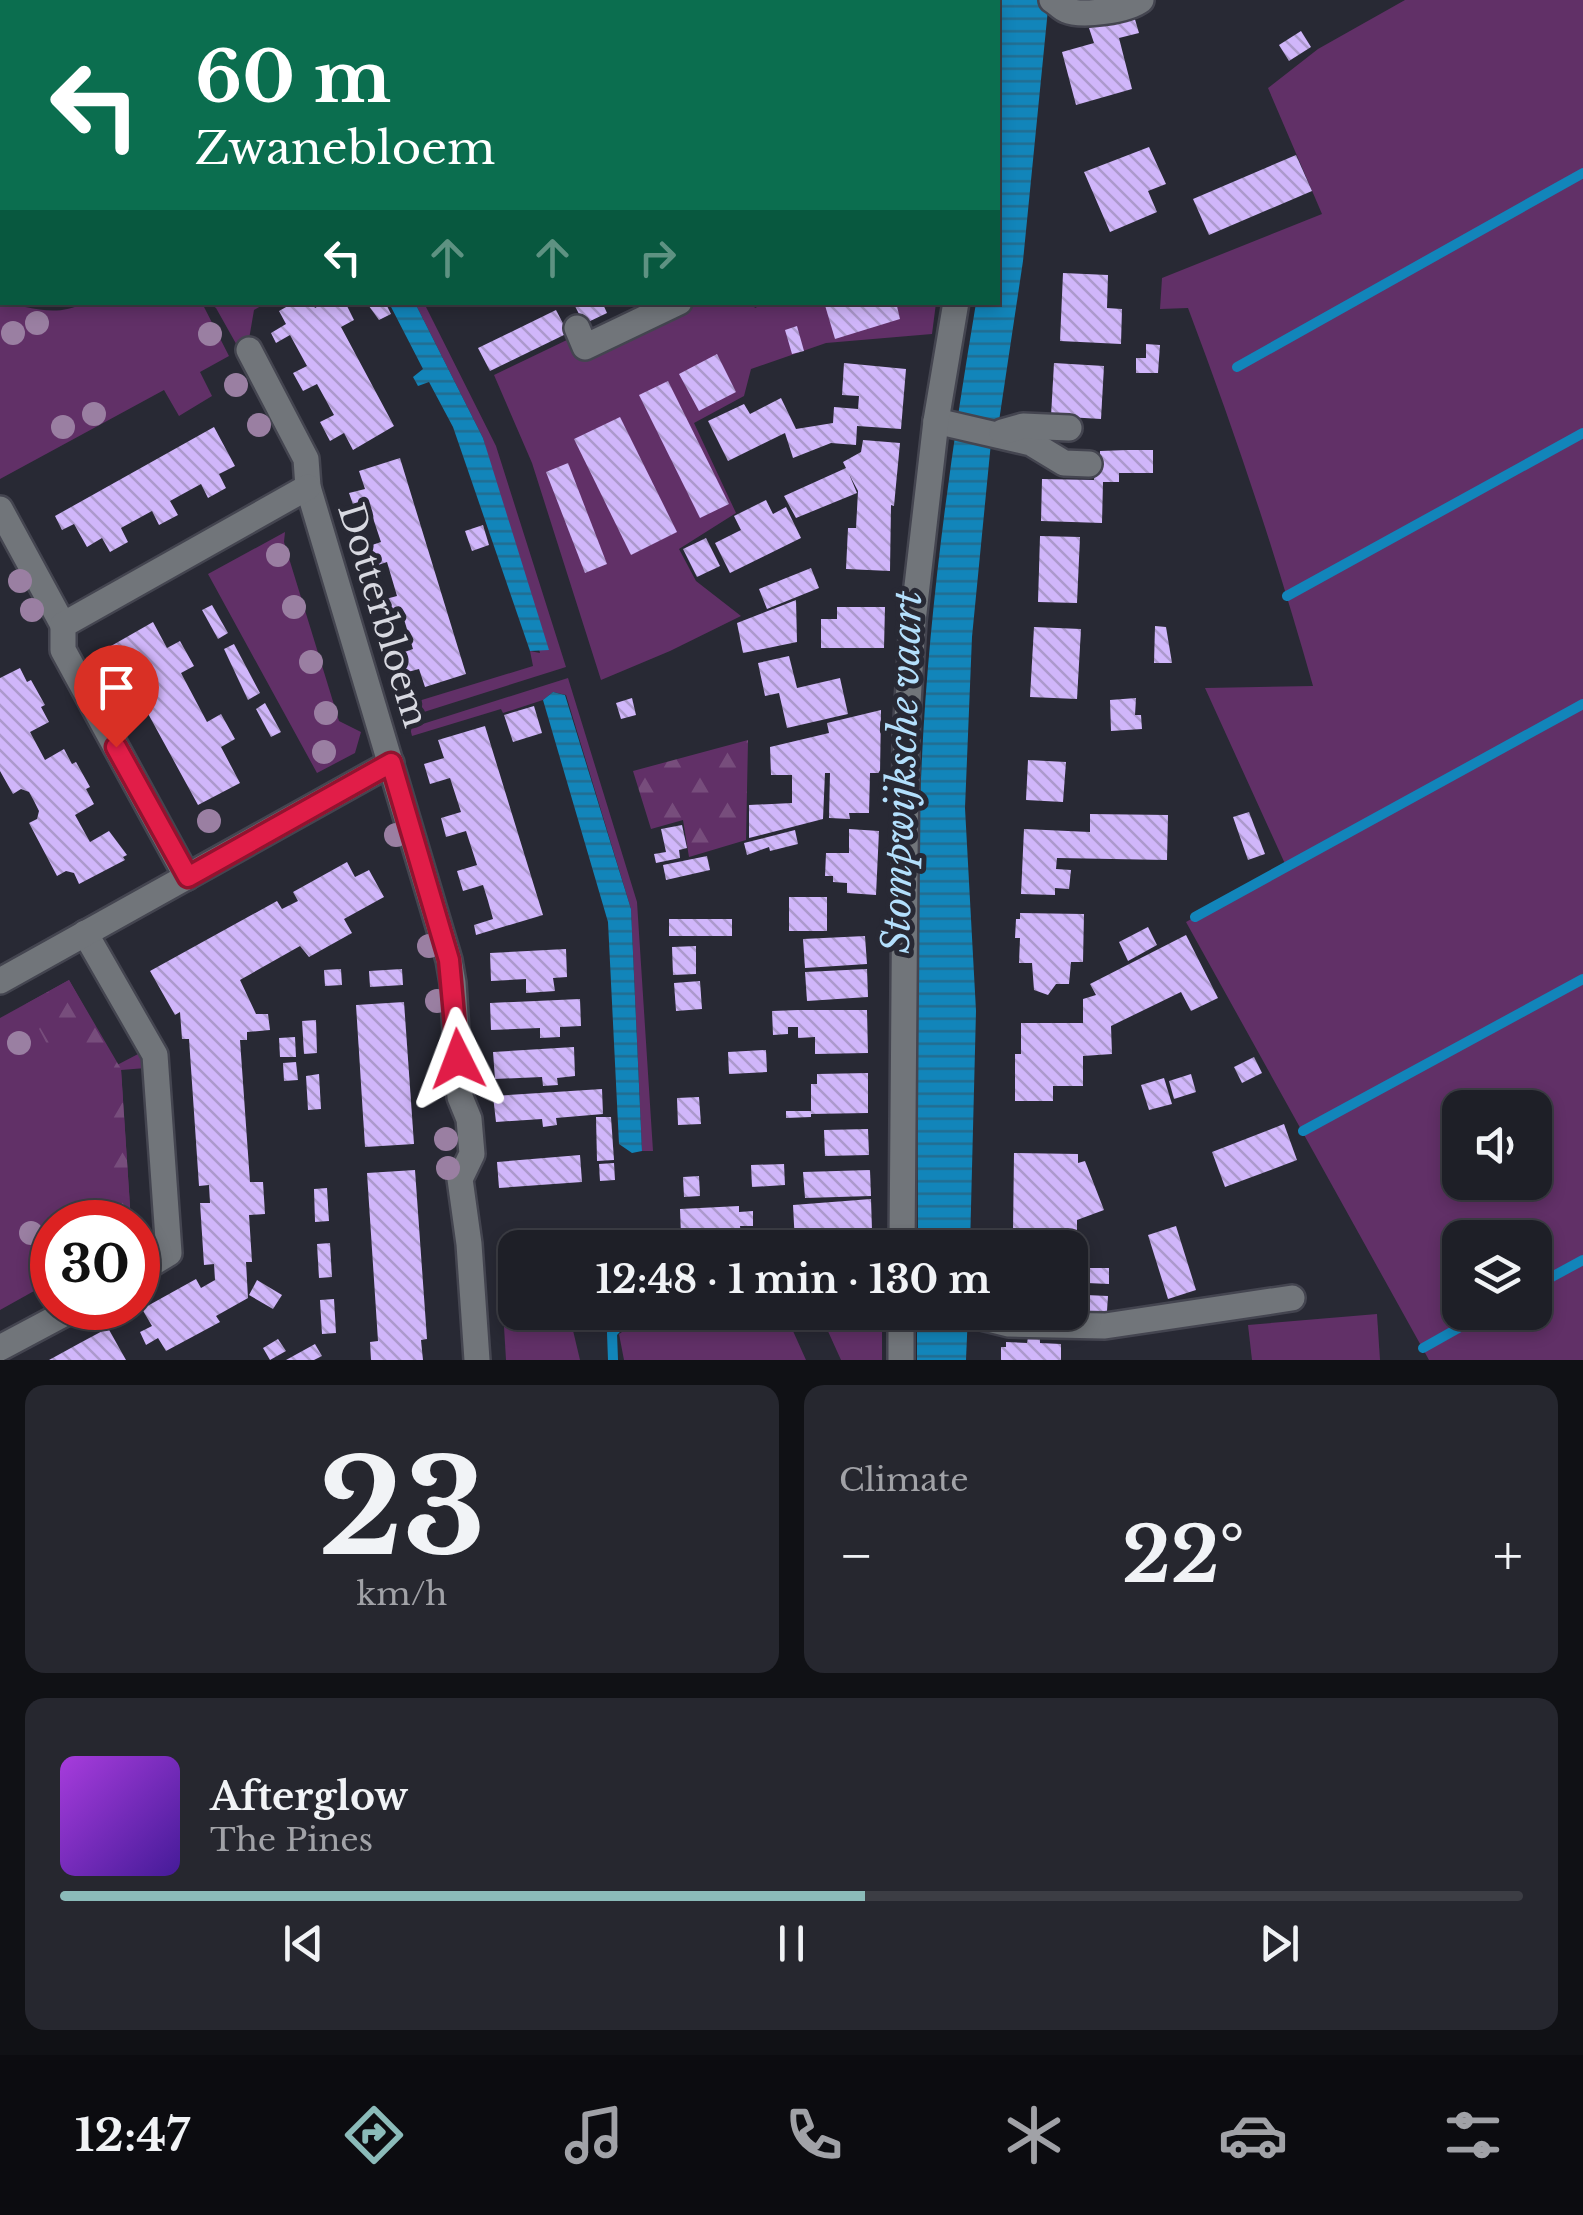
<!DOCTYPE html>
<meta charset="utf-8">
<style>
:root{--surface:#1e1f27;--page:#26272f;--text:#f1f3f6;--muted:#a1a2a7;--line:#3c3d44;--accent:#8bbbb9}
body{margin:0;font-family:"Libre Baskerville",serif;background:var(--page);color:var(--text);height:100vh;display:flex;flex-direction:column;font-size:38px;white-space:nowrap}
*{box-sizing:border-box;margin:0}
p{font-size:32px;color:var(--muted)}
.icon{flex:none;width:55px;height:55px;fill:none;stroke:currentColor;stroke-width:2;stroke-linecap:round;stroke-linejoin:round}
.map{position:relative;height:1360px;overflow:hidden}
.details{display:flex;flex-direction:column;gap:25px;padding:25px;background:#101115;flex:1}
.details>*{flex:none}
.guide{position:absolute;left:0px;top:0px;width:1000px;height:305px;box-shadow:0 5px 15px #0003,0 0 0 2px var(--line);background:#0b6e4f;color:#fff;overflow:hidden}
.tools{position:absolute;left:1442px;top:1090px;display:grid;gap:20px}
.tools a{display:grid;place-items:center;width:110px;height:110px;border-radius:20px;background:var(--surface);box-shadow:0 5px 15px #0003,0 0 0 2px var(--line);font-size:50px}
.speed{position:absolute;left:30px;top:1200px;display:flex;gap:20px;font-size:50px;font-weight:700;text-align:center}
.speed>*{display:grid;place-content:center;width:130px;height:130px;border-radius:50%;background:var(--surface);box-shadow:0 5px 15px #0003,0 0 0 2px var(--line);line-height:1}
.speed .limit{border:15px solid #d22;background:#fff;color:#111}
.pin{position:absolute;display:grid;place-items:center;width:85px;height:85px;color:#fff;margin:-102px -42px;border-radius:50% 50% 50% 0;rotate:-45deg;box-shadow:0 0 10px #0007}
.pin .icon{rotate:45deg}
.me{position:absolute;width:110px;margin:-55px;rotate:357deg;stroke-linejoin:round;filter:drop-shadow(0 0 8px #0008)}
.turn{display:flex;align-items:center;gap:35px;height:210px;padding:0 30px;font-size:45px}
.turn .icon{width:130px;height:130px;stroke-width:2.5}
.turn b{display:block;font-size:70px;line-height:85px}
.lanes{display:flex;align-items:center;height:95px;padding:0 30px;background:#0003;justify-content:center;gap:50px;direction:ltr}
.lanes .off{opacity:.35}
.big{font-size:75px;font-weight:800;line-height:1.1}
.details .tile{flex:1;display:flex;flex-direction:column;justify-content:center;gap:15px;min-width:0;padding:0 35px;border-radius:20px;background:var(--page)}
.details .dial{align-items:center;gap:0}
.dial b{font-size:130px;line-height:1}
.song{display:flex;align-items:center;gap:30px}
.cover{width:120px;height:120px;border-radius:15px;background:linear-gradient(135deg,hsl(280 70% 55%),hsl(260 70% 35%))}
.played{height:10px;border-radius:5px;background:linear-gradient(90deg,var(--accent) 55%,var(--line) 55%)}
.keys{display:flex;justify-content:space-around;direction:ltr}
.heat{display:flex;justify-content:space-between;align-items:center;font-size:55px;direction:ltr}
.details .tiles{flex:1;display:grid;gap:25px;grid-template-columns:1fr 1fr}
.tile:last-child{grid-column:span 2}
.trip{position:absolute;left:498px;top:1230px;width:590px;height:100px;border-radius:20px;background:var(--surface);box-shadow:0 5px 15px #0003,0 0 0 2px var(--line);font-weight:800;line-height:100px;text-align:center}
.tabs{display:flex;height:160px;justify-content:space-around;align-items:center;background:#0c0c10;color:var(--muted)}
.tabs .icon{width:70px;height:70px}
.tabs .on{color:var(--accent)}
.tabs b{font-size:45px;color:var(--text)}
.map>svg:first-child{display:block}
.green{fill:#613067;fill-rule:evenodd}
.forest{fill:url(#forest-firs)}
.water{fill:url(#water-rules)}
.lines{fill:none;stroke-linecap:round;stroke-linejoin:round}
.stream{stroke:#1285ba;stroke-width:10}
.building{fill:url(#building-back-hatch)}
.minor-casing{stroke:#444550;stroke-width:30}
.minor{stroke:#71757a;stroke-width:25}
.tree{fill:#9a7fa2}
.route-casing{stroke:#92132f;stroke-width:25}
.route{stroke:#e11d48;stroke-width:18}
.labels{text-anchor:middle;stroke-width:10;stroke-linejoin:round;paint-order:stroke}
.street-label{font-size:35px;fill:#d8d9e1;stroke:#282934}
.water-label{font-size:38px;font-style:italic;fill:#b3dffc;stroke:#282934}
</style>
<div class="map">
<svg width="1583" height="1360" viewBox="0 0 1583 1360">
<defs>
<pattern id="forest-firs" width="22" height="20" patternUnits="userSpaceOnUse" patternTransform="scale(2.5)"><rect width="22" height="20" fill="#613067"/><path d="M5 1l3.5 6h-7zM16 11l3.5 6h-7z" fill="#774d7c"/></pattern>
<pattern id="water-rules" width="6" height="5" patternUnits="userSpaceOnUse" patternTransform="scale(2.5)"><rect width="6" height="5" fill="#1285ba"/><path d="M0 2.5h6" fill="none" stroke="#226d91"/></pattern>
<pattern id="building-back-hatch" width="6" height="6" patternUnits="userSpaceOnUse" patternTransform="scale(2.5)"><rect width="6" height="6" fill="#d0b6fa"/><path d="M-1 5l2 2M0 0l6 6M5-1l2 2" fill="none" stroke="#ac99cc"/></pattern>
</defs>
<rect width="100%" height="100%" fill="#282934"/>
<g class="green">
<path d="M0 0H235L236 2H2L0 223Z"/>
<path d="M1405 0H1583V1360H1429L1186 922 1286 866 1205 688 1313 686C1277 558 1235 432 1188 308L1160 309 1162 278 1322 214 1268 88 1318 49ZM1460 1108H1535V1182H1460ZM1460 1238H1535V1312H1460Z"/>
<path d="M0 301C28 307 56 318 84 303H202L229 356 200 372 212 396 179 416 164 390 0 479Z"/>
<path d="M768 302 936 303 932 334 826 343 751 369 744 396 694 423 736 513 679 549 696 581 741 616 670 651 601 680 532 463 494 375 571 338 581 357 697 303H752L755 308Z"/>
<path d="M209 303H266L254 310 248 345 239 349 216 308Z"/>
<path d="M415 303H424L496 446 566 667 405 718 402 706 533 666 530 651 540 653 483 438Z"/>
<path d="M285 532 284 542 339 721 361 732 355 753 317 773 208 574Z"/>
<path d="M568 678 637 902 653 1151H642L631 909 566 695 553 692 543 700 503 713 501 709 412 736 410 728Z"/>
<path d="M69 980 117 1065 140 1053 146 1068 121 1070 131 1222H52V1281L0 1310V1018Z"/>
<path d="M515 1309V1312L580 1313 571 1322 580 1360H506L503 1310Z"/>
<path d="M652 1312 669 1313 671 1327 780 1315 793 1331 806 1360H624L619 1334Z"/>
<path d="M858 1313H882V1360H841L822 1318 858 1316Z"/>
<path d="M1377 1314 1380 1360H1252L1248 1325Z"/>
</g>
<g class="forest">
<path d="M748 740 746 840 689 857 683 820 651 829 633 771Z"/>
<path d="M69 980 121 1069 131 1222H110C112 1175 116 1127 104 1081 99 1063 85 1049 72 1037L47 1044 26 1004Z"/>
</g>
<g class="water">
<path d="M997 0H1041L1048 9 1023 261 999 421 993 422 972 637 965 808 976 1011 970 1247 918 1248C918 1101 915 954 920 807 925 638 948 470 976 303L998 302Z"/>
<path d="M389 303H415L483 438 549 650 530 651 453 427 429 382 418 386 413 377 423 369Z"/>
<path d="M553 692 565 695 631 909 642 1151 632 1153 619 1144 608 922 543 700Z"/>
<path d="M917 1313H968L966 1360H917Z"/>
</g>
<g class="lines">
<g class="stream">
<path d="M1237 367 1583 173"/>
<path d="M1287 596 1583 433"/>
<path d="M1195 917 1583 704"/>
<path d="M1303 1131 1583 979"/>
<path d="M1535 1286 1583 1260"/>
<path d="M1423 1348 1487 1312"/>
<path d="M613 1360 612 1333 624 1320 637 1312"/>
</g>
</g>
<g class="building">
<path d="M1134 16 1139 33 1119 38 1132 89 1076 105 1062 52 1094 43 1089 28Z"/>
<path d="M1301 31 1311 47 1289 61 1279 45Z"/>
<path d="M1149 147 1166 184 1148 191 1157 212 1110 232 1084 172Z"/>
<path d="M1296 155 1312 191 1209 235 1193 199Z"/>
<path d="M1063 273 1108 275 1107 308 1122 309 1121 344 1060 341Z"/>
<path d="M295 302H312L315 308 326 302H345L354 320 341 327 394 426 353 450 344 433 330 441 320 422 334 415 317 384 303 391 293 373 307 366 290 335 276 343 271 333 286 324 279 311Z"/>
<path d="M366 302H385L391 314 379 320Z"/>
<path d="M573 302H602L607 313 584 324Z"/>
<path d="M824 302H896L900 319 835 339Z"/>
<path d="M556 310 568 333 490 371 478 348Z"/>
<path d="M797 326 804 351 792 354 785 330Z"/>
<path d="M1146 344 1160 345 1158 373H1136V358H1146Z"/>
<path d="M717 354 736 392 699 411 679 374Z"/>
<path d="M844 363 906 369 901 429 857 426 856 445 831 443 793 458 785 433 728 461 708 421 744 404 750 414 781 398 796 429 833 423 834 407 858 409 859 396 842 395Z"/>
<path d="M1054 363 1104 366 1101 419 1051 416Z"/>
<path d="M668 381 729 504 700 518 639 395Z"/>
<path d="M620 417 677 532 631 555 574 439Z"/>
<path d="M214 427 235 466 219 474 226 488 208 498 201 484 170 501 178 515 159 525 152 511 121 528 128 542 110 552 102 538 87 547 74 524 62 530 55 516Z"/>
<path d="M863 440 900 443 894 506 891 505 890 571 846 569 848 528H856L858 491 849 474 857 493 796 518 784 496 846 468 843 462 861 452Z"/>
<path d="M1127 450H1153V473H1119V482H1103L1102 523 1041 521 1042 479 1094 480V472H1099L1100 451Z"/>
<path d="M400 458 466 674 425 687 419 669 404 673 399 654 413 649 403 616 388 620 382 600 397 596 387 562 372 567 366 547 381 542 370 509 356 513 349 493 365 489 359 471Z"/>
<path d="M568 463 607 564 585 573 546 472Z"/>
<path d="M766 500 773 514 786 507 801 538 730 573 715 543 741 530 734 516Z"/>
<path d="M483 525 489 545 472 551 465 531Z"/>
<path d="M1040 536 1080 537 1077 603 1038 602Z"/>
<path d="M706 538 720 566 697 577 683 549Z"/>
<path d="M811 568 819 588 767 609 759 589Z"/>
<path d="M796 600 797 642 743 653 737 623Z"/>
<path d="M212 605 228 633 218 639 202 610Z"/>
<path d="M837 607H885L884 648H821V619H837Z"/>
<path d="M153 622 167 648 180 641 194 666 181 673 207 722 221 714 235 739 221 747 240 783 198 805 111 646Z"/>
<path d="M1155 626 1166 627 1172 663H1154Z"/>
<path d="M1034 627 1081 629 1077 699 1030 697Z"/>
<path d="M234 644 260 693 248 700 224 649Z"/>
<path d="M789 656 797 688 840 678 848 714 787 728 779 693 765 696 758 663Z"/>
<path d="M20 668 27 682 31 680 45 705 41 707 49 722 30 732 45 760 64 749 72 764 76 762 90 787 86 789 94 804 75 815 90 842 109 831 127 855 123 857 125 860 79 884 74 873 66 871 57 876 29 823 37 819 39 811 34 801 29 792 21 789 13 794 0 771V678Z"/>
<path d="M632 698 636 715 621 719 616 703Z"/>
<path d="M1136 698 1135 715H1141L1142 729 1111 731 1110 700Z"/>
<path d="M265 703 281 732 271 737 256 709Z"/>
<path d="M534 706 542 733 513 742 504 715Z"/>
<path d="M881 710 880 773H870L869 813H849L850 819 829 818 830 773H825L823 819 749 838V805L792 803V775H771L770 747 829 733 827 723Z"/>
<path d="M485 726 543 915 476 935 474 925 493 919 488 901 483 885 463 891 457 871 477 865 466 831 446 837 441 818 461 812 450 778 430 784 424 764 444 758 438 740Z"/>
<path d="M1028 760 1066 762 1063 802 1026 800Z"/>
<path d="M1249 812 1265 854 1248 860 1233 817Z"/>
<path d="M1090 814 1168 815 1167 860 1057 858 1056 869 1071 870 1069 889 1055 888V895L1021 894 1024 829 1090 832Z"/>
<path d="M682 825 687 848 679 850 680 858 656 863 654 854 666 852 661 829Z"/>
<path d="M849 829 879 831 876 895 847 893V883L833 882V876H825L826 853H849Z"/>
<path d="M795 830 798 844 770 851 769 847 747 855 744 843Z"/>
<path d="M707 856 710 870 666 880 663 865Z"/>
<path d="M347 862 355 877 369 870 384 897 344 919 352 933 309 957 300 946 240 980 256 1014H268L270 1030 247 1032V1040H240L250 1182H263L265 1214 249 1215 252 1262H246L248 1298 216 1316 220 1322 166 1351 158 1338 146 1345 140 1332 152 1326 142 1309 196 1279 201 1288 215 1280 214 1264 204 1265 200 1203H210L209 1185 199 1186 189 1039H182L180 1012 175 1015 150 971 277 901 282 909 298 901 293 892Z"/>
<rect x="789" y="897" width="38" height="34"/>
<path d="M1020 913 1084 914 1083 962H1071L1069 984H1056L1048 995 1034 990 1032 963H1019L1020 938H1015L1016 919H1020Z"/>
<rect x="669" y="919" width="63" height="17"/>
<path d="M1148 927 1157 945 1128 961 1119 942Z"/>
<path d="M1186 935 1218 998 1191 1011 1181 992 1111 1026 1112 1054 1083 1056V1086H1053V1101H1015V1054H1021V1023H1083V999L1096 995 1090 984Z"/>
<path d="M865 936 867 964 805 968 803 939Z"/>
<path d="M696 946V974L673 975 672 947Z"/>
<path d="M566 949 567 977 553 978 555 991 526 993V979L491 981 490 953Z"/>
<path d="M341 969 342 985 325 986 324 970Z"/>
<path d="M402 969 403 985 370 987 369 971Z"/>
<path d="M867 969 868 997 807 1001 805 972Z"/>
<path d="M700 981 702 1009 676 1011 674 983Z"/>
<path d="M580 999 581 1026 560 1027V1037L540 1038V1028L491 1030 490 1003Z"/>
<path d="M404 1002 414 1144 365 1147 356 1005Z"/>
<path d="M798 1010H867L868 1053 815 1054V1037L798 1038V1027H788V1034L773 1035 772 1011Z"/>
<path d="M316 1020 317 1053 304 1054 302 1021Z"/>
<path d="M295 1037 296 1057H280L279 1038Z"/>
<path d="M574 1047 575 1076 557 1078 558 1085 543 1086 542 1077 495 1079 493 1052Z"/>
<path d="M766 1050 767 1072 729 1074 728 1052Z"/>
<path d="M1254 1057 1262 1073 1242 1083 1234 1067Z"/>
<path d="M296 1062 298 1080 284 1081 283 1063Z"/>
<path d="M868 1073V1113L811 1114V1111V1117L786 1118V1111H811V1084H817V1074Z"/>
<path d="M319 1074 321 1109 308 1110 306 1076Z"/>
<path d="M1191 1074 1196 1092 1174 1099 1169 1081Z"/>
<path d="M1164 1078 1172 1104 1149 1110 1141 1085Z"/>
<path d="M602 1089 603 1114 556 1118 557 1125 543 1127 542 1119 496 1122 493 1096Z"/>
<path d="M699 1097 701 1124 678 1125 677 1098Z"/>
<path d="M596 1117H611L614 1160 597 1161Z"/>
<path d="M1284 1124 1297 1160 1225 1187 1212 1152Z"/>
<path d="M868 1129 869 1155 825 1156 824 1130Z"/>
<path d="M1014 1153 1078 1154V1163L1085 1161 1104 1210 1077 1220V1232L1013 1231Z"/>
<path d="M580 1155 582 1182 499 1188 497 1162Z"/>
<path d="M614 1163 615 1180 600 1181 599 1164Z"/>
<path d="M784 1164 785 1185 752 1187 751 1165Z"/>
<path d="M415 1170 427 1339 421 1340 423 1360H371L370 1342 378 1341 367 1173Z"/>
<path d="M870 1170 871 1196 805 1198 803 1172Z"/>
<path d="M699 1176 700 1196 684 1197 683 1177Z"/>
<path d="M327 1188 329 1221 315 1222 314 1189Z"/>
<path d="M871 1199 872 1230H854L855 1241 839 1248 795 1244 793 1205Z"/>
<path d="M739 1206V1212L753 1211V1226H740L741 1236 721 1238V1233H707L708 1240H694V1234L681 1235 680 1209Z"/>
<path d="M1176 1226 1196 1290 1168 1299 1148 1235Z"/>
<path d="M330 1243 332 1277 319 1278 317 1244Z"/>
<path d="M1087 1268H1109V1284L1087 1283Z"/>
<path d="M257 1280 282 1295 273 1309 249 1295Z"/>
<path d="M1086 1295 1108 1296 1107 1311H1086Z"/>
<path d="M334 1299 336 1333 322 1334 320 1300Z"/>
<path d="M108 1328 126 1360H49L80 1343Z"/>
<path d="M1028 1337 1040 1338V1343L1061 1344V1360H1001V1347H1006V1342L1027 1343Z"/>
<path d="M278 1339 286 1351 270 1360 263 1348Z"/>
<path d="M315 1344 322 1356 314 1360H286Z"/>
</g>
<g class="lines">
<g class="minor-casing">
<g id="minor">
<path d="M1052 0C1057 3 1061 8 1066 10 1082 17 1128 10 1141 0"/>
<path d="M976 2V0"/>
<path d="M577 328 585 347 679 302"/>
<path d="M249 350 306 459 308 487 449 960 453 983 460 1097 469 1119 472 1154 460 1179 469 1244 477 1360"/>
<path d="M936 421 1031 443 1064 463 1089 464"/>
<path d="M1002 432 1023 426 1069 428"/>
<path d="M0 509 63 625"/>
<path d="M187 877 63 650V625L308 487"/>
<path d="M85 933 155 1055 169 1253 138 1272"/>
<path d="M0 981 391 763"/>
<path d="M902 1248 906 735 913 621 936 421 956 302"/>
<path d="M901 1313 969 1314 1009 1324 1105 1326 1292 1298"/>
<path d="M0 1348 75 1308"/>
<path d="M901 1360V1312"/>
</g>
</g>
<use href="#minor" class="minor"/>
</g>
<g class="tree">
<circle cx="37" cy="323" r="12"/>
<circle cx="13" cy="333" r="12"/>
<circle cx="210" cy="334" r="12"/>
<circle cx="236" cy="385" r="12"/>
<circle cx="94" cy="414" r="12"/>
<circle cx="259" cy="425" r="12"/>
<circle cx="63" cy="427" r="12"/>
<circle cx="278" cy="555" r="12"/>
<circle cx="20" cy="581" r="12"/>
<circle cx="294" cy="607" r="12"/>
<circle cx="32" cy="610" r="12"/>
<circle cx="311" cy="662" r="12"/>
<circle cx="326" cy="713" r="12"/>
<circle cx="324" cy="752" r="12"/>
<circle cx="209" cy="821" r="12"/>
<circle cx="396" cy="835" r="12"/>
<circle cx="429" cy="946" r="12"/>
<circle cx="437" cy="1001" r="12"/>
<circle cx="19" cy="1043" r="12"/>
<circle cx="446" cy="1139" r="12"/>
<circle cx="448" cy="1168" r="12"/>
<circle cx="31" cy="1233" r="12"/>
</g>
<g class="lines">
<g class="route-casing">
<path id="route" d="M116 747 188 877 391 763 449 960 458 1059"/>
</g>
<use href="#route" class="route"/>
</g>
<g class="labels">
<g class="street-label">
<text transform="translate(383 615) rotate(73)" y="12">Dotterbloem</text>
</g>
<g class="water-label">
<text transform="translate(902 772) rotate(-88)" y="13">Stompwijksche vaart</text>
</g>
</g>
</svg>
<div class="tools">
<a><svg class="icon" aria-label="sound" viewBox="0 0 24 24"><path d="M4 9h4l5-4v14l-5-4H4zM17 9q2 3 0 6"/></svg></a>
<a><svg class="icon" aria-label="layers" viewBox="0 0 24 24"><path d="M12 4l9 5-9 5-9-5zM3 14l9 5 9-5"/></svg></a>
</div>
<div class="speed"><div class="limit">30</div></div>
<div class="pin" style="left:116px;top:747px;background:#d93025"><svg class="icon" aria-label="arrive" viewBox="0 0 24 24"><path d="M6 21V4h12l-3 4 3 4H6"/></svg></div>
<svg class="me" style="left:458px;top:1059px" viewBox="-20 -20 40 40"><path d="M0-17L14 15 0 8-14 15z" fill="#e11d48" stroke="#fff" stroke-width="4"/></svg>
<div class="trip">12:48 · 1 min · 130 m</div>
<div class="guide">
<div class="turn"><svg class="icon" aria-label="left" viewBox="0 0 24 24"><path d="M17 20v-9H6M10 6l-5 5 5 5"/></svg><div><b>60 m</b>Zwanebloem</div></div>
<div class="lanes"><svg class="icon" aria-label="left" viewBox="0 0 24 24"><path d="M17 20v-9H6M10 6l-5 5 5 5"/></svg><svg class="icon off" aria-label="ahead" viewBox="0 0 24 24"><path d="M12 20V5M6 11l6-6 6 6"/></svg><svg class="icon off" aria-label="ahead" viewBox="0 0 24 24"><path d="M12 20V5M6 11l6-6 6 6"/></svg><svg class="icon off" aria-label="right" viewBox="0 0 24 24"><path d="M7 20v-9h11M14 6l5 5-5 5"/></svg></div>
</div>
</div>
<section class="details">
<div class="tiles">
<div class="tile dial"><b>23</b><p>km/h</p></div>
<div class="tile"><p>Climate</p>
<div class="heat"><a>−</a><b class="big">22°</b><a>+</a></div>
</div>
<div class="tile">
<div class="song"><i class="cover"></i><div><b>Afterglow</b><p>The Pines</p></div></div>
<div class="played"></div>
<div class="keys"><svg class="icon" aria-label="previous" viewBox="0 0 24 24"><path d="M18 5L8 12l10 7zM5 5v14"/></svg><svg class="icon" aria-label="pause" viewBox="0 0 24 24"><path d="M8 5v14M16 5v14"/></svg><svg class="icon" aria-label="next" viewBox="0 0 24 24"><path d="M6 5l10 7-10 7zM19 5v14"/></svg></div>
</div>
</div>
</section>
<nav class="tabs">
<b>12:47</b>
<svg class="icon on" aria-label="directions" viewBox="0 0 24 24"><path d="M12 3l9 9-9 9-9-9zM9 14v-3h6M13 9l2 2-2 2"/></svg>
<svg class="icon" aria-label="music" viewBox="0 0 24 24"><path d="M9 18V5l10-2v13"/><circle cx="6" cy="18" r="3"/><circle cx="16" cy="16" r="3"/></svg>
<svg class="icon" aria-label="phone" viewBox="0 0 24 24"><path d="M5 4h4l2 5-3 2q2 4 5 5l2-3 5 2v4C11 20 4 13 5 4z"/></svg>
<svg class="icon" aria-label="climate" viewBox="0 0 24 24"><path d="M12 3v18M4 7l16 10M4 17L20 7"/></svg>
<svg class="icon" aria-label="car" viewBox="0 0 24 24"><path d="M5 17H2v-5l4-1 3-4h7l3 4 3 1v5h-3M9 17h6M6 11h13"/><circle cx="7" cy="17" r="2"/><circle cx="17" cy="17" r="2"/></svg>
<svg class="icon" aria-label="filters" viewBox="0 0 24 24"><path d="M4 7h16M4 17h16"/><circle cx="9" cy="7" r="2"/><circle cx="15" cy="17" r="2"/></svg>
</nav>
